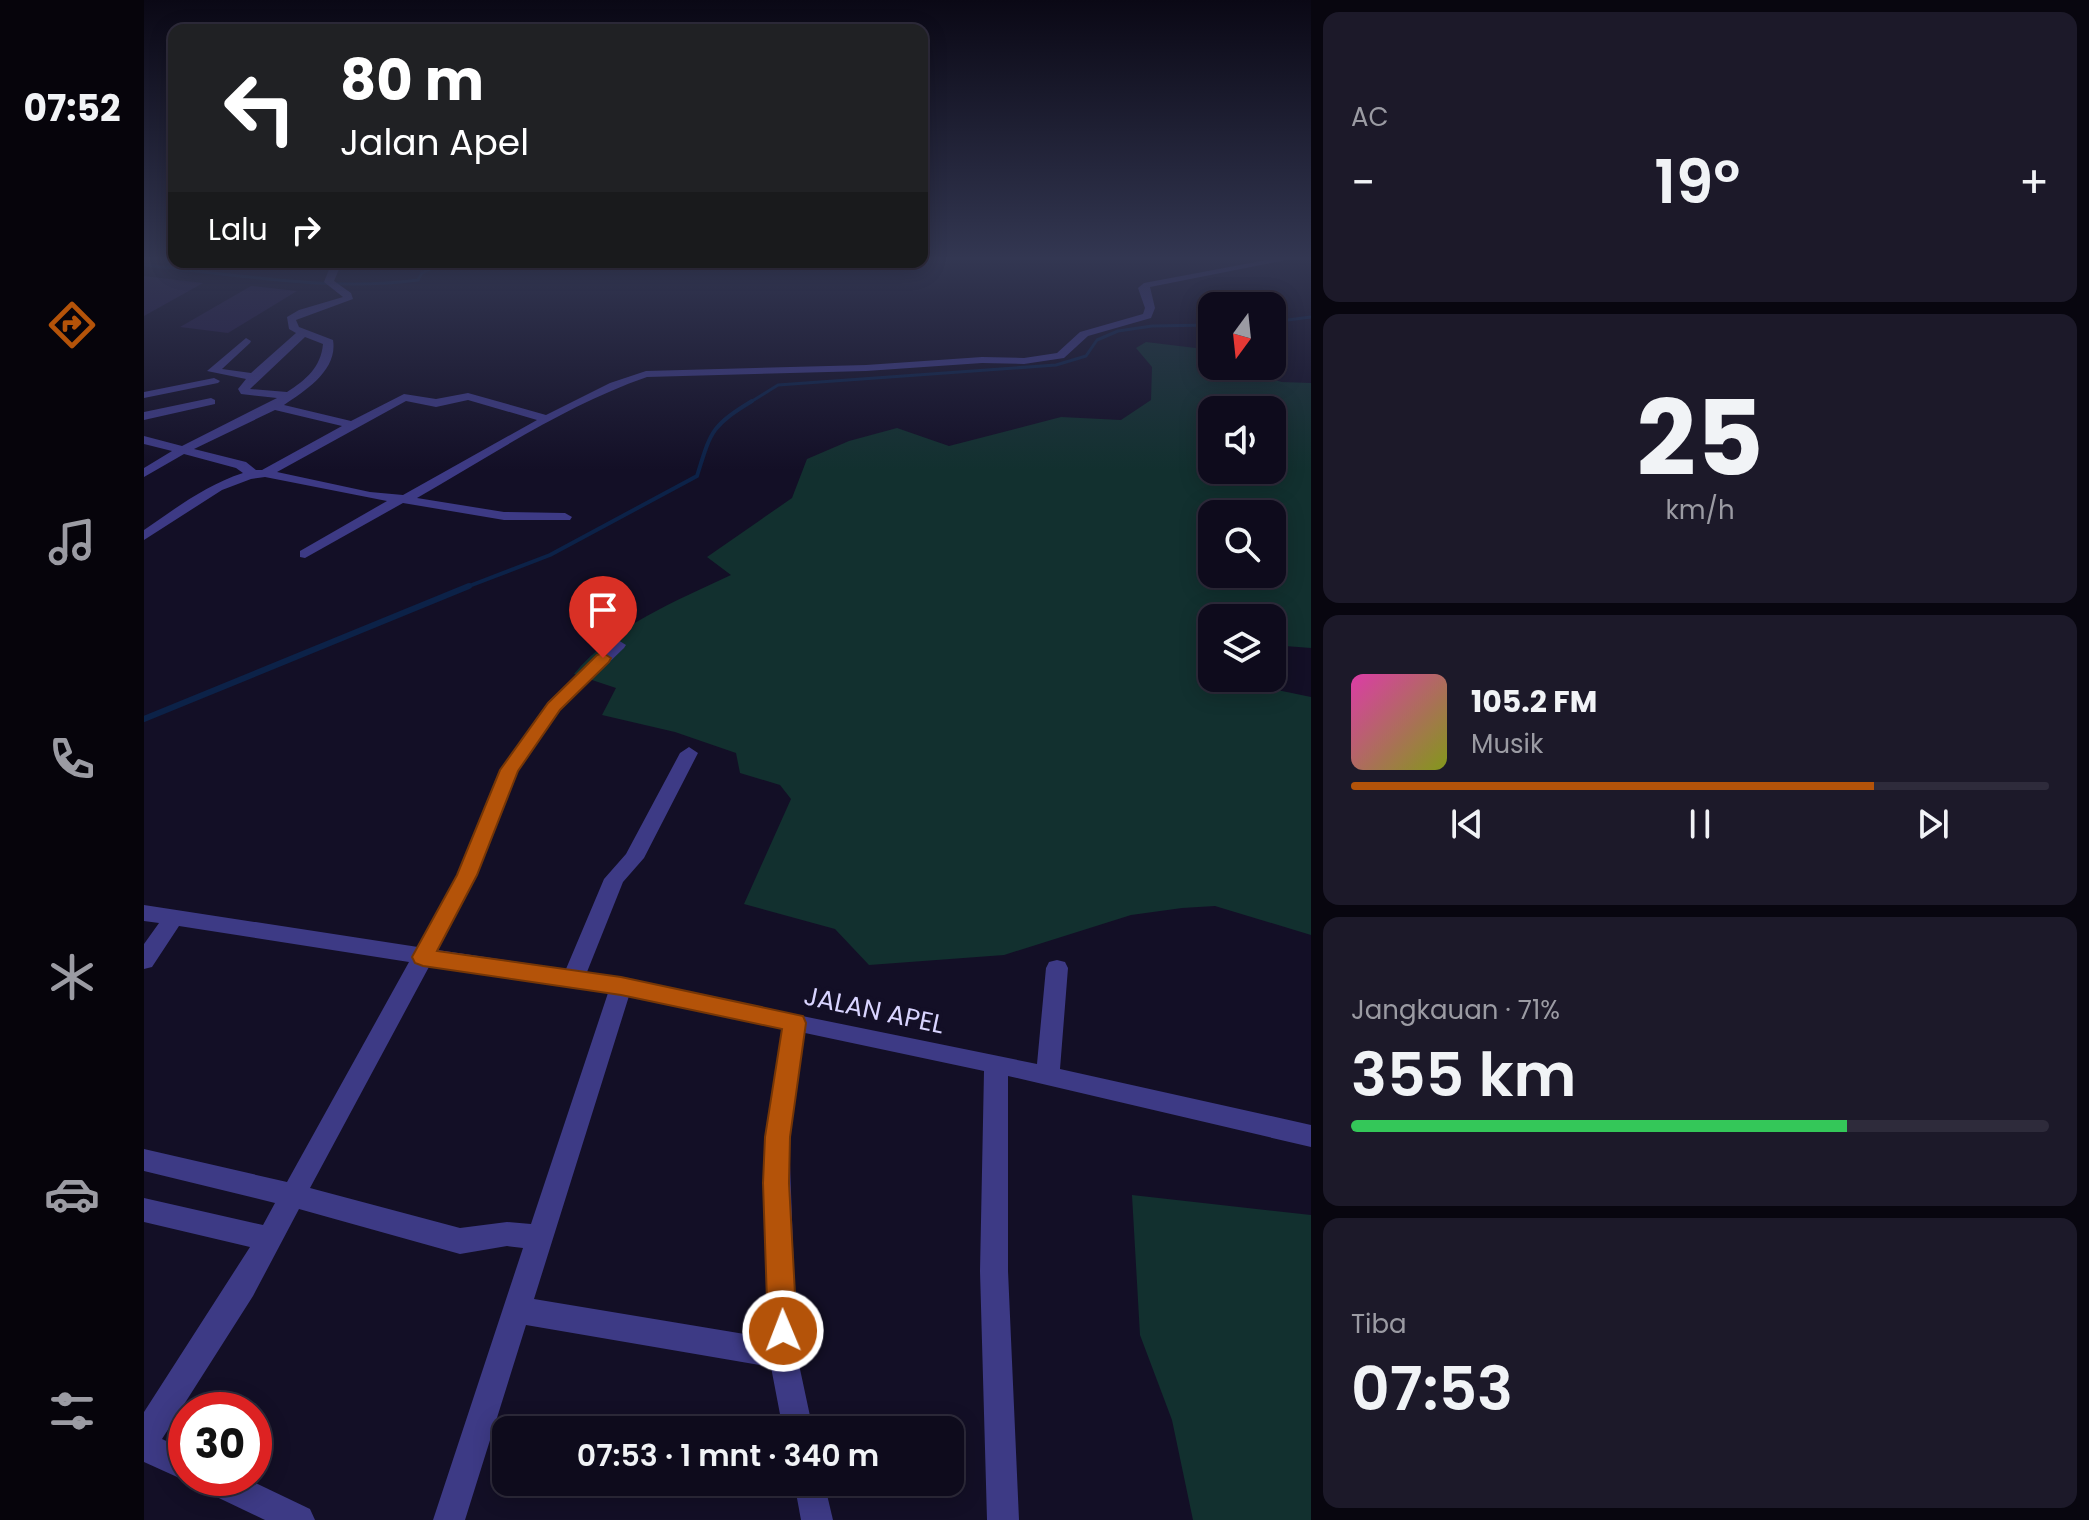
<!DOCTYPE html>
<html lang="id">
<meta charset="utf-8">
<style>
:root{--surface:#0e0b1c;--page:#1c1929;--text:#f1f3f6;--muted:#9b9ba3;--line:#2e2b3b;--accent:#b45309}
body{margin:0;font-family:Poppins,sans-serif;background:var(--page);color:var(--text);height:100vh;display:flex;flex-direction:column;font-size:30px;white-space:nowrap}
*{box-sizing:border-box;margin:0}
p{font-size:26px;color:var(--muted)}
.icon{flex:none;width:44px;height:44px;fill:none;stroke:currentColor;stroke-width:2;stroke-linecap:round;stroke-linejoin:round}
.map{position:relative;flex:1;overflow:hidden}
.details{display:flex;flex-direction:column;gap:12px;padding:12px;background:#08060f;width:778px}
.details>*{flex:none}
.top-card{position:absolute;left:24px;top:24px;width:760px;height:244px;border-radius:16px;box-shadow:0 4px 20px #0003,0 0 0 2px var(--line);background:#202124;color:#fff;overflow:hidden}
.needle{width:52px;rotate:195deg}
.fabs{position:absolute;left:1054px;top:292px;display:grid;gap:16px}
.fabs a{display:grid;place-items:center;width:88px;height:88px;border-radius:16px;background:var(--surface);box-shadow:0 4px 20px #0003,0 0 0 2px var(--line);font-size:40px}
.speed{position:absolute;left:24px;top:1392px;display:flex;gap:16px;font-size:40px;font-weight:700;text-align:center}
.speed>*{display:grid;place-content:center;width:104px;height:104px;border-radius:50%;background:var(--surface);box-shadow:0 4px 20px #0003,0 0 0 2px var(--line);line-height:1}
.speed .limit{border:12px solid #d22;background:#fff;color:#111}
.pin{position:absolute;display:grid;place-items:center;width:68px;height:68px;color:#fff;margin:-82px -34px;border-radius:50% 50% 50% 0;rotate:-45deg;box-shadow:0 0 8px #0007}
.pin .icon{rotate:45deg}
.me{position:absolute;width:88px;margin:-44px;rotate:359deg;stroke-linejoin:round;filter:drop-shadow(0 0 6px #0008)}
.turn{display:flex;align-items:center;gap:28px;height:168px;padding:0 40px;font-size:36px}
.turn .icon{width:104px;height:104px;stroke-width:2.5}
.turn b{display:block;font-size:56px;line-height:68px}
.then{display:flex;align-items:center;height:76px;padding:0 40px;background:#0003;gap:16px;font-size:30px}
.big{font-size:60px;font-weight:600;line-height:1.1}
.details .tile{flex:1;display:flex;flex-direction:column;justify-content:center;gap:12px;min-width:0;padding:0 28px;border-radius:16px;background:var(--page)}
.details .dial{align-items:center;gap:0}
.dial b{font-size:104px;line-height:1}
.song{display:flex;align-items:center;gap:24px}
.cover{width:96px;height:96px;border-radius:12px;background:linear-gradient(135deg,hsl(320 70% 55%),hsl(70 70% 35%))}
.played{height:8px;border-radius:4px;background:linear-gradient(90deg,var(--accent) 75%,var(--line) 75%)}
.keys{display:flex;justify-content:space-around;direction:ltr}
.heat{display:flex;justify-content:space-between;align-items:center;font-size:44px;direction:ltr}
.charge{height:12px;border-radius:6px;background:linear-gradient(90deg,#34c759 71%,var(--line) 0)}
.trip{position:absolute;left:348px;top:1416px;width:472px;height:80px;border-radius:16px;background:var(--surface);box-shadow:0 4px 20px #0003,0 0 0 2px var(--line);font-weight:600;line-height:80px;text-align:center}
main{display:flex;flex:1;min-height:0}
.menu{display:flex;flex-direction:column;width:144px;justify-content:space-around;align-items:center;background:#06040b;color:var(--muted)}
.menu .icon{width:56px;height:56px}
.menu .active{color:var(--accent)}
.menu b{font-size:36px;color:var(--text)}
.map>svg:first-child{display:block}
.green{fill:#12302f;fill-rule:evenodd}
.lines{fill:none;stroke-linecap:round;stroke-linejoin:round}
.stream-far2{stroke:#0c2248;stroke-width:3}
.stream-far1{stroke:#0c2248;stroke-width:4}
.stream{stroke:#0c2248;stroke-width:6}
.building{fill:#241b47}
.street{fill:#3d3a85;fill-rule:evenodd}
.route{fill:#b45309;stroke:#753606;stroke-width:2}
.labels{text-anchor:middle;stroke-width:8;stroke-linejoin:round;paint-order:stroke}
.near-street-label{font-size:26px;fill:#d9d4ff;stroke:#130f26}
</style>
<main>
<nav class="menu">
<b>07:52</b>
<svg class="icon active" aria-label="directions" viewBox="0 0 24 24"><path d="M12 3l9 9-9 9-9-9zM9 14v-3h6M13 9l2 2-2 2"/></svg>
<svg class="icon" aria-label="music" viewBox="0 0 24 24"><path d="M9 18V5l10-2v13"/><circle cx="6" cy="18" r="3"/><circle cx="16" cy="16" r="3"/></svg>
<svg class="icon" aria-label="phone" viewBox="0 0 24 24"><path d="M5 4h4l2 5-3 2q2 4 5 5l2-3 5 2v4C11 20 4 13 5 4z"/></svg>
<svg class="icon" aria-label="climate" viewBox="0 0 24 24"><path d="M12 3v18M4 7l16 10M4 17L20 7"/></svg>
<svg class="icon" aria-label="car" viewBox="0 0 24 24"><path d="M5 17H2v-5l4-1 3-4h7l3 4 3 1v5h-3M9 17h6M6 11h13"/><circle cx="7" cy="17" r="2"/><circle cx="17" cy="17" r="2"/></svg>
<svg class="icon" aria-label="filters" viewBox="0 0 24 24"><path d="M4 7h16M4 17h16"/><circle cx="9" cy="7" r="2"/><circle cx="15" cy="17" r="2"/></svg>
</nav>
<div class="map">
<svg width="1167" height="1520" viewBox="0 0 1167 1520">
<rect width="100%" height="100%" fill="#130f26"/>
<g class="green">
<path d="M1002 342 1068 350V366H1124L1120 377 1138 382 1167 383V648L1128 645V618H1068V678H1105L1104 684 1167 697V935L1071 906 1038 908 987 915 860 955 725 965 691 929 600 904 647 799 636 785 596 773 592 753 531 732 458 715 472 688 430 674C471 625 530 602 587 575L563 557 648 498 663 459 705 441 753 428 805 446 917 417 977 420 1007 400 1008 367 992 348ZM1068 410H1128V470H1068ZM1068 514H1128V574H1068Z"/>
<path d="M988 1195 1167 1215V1520H1049L1028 1420 996 1335Z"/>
</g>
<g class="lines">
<g class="stream-far2">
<path d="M0 265C90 274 185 292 274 280L278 273 301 262"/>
<path d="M1128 322 1167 317"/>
<path d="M605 403 634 385 912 365 942 356 953 340 974 331 1008 326 1068 325"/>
</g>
<path class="stream-far1" d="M320 588 406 555 553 476C567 431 567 426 608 401"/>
<path class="stream" d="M0 719 325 586"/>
</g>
<g class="building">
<path d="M0 276 59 283 0 316Z"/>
<path d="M107 286 153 291 84 333 36 327Z"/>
</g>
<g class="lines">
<g class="street">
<path d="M1138 257H1157L1006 287 1011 308 1007 318 944 336 920 358 880 364 838 363 722 371 503 377C422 405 348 455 273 498L360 512 421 513 428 517 426 520H360L259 503 161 558 156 557V551L243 501 121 477 107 479 78 490 0 540V530C32 508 62 485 99 473L92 468 40 454 0 477V468L28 451 0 444V436L38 446 133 398 97 394 94 389 102 379 63 371 102 338 107 341 106 343 78 369 107 373 152 333 145 329 143 317 155 310 199 297 180 282 188 262H198L190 281 207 293 209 299 152 320 155 327 189 340C194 370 162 390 140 405L207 421 260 394 292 399 324 393 402 415 466 383 502 371 722 365 838 357 880 358 913 353 936 332 999 314 1001 308 994 288 1000 283ZM161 337 179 344C177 367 162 380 143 392L106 389ZM324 400 393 420 259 495 226 492 133 472 262 401 292 407ZM131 410 198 426 118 470H112L102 462 50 449Z"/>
<path d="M70 378 76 381 74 383 0 398V392Z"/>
<path d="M67 398 71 400V404L0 420V412Z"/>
<path d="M474 640 482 645 480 648 416 710 374 771 333 875 294 950 422 969 460 879 482 854 536 753 545 747 554 753 500 858 479 882 443 972 893 1064 902 968 905 962 913 960 921 962 924 968 916 1069 1167 1125V1147L864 1076V1271L875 1520H843L836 1271 840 1071 661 1033 645 1137 653 1355 669 1430H639L627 1367 382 1325 321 1520H289L379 1248 363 1246 316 1254 155 1209 109 1296 18 1439 42 1450V1478H50L42 1481 0 1462V1412L106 1247 0 1222V1198L119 1225 131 1203 0 1171V1149L143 1182 265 962 35 926 8 967 0 969V944L15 923 0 921V905L274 947 313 875 356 770 404 702 468 642ZM286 965 464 993 387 1224 363 1222 316 1228 166 1188ZM485 996 639 1029 621 1137 624 1338 390 1299Z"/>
<path d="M52 1478H101L166 1509 171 1520H121L56 1489Z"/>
<path d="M650 1482H680L689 1520H657Z"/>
</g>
</g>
<linearGradient id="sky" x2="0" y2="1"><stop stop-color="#0a0815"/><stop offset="0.55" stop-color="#333752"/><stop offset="1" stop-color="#333752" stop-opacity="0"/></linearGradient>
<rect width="1167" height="470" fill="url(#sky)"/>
<path class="route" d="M459 653 467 658 465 662 416 710 374 771 333 875 293 951 477 977 659 1016 662 1023 646 1137 645 1183 653 1331 649 1341 639 1345 629 1341 624 1331 619 1183 621 1137 638 1029 477 995 279 966 271 963 268 957 313 875 356 770 404 703 453 655Z"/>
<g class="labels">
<g class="near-street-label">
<text transform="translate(730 1010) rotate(12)" y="9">JALAN APEL</text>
</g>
</g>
</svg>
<div class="fabs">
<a><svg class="needle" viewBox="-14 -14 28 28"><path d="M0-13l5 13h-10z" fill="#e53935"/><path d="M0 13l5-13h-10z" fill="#9b9ba3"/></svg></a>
<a><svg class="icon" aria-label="sound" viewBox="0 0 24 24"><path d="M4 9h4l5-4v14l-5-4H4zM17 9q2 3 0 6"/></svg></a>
<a><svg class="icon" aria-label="search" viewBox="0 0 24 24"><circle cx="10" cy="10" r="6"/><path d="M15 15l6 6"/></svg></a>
<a><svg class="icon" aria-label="layers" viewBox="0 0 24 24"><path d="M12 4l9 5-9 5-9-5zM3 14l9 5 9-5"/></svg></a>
</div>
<div class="speed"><div class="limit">30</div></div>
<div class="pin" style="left:459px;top:658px;background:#d93025"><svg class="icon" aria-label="arrive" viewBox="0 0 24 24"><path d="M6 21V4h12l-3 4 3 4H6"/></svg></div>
<svg class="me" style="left:639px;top:1331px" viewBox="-20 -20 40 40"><circle r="17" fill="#b45309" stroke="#fff" stroke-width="3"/><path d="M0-11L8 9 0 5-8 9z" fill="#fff"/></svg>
<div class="trip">07:53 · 1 mnt · 340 m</div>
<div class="top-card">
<div class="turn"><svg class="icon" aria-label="left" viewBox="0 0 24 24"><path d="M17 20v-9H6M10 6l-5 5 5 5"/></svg><div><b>80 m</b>Jalan Apel</div></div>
<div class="then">Lalu<svg class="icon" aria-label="right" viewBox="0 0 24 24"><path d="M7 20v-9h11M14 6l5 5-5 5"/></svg></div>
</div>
</div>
<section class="details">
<div class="tile"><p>AC</p>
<div class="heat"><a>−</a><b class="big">19°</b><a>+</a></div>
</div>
<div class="tile dial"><b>25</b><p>km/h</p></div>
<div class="tile">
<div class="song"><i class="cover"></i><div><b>105.2 FM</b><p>Musik</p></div></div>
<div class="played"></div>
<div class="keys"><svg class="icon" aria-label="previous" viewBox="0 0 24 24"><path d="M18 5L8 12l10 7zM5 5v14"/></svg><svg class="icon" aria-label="pause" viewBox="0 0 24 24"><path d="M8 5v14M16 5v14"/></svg><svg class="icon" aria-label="next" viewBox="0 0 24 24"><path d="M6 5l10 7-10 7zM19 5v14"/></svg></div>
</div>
<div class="tile"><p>Jangkauan · 71%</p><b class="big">355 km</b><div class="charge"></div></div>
<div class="tile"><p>Tiba</p><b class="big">07:53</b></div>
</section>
</main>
